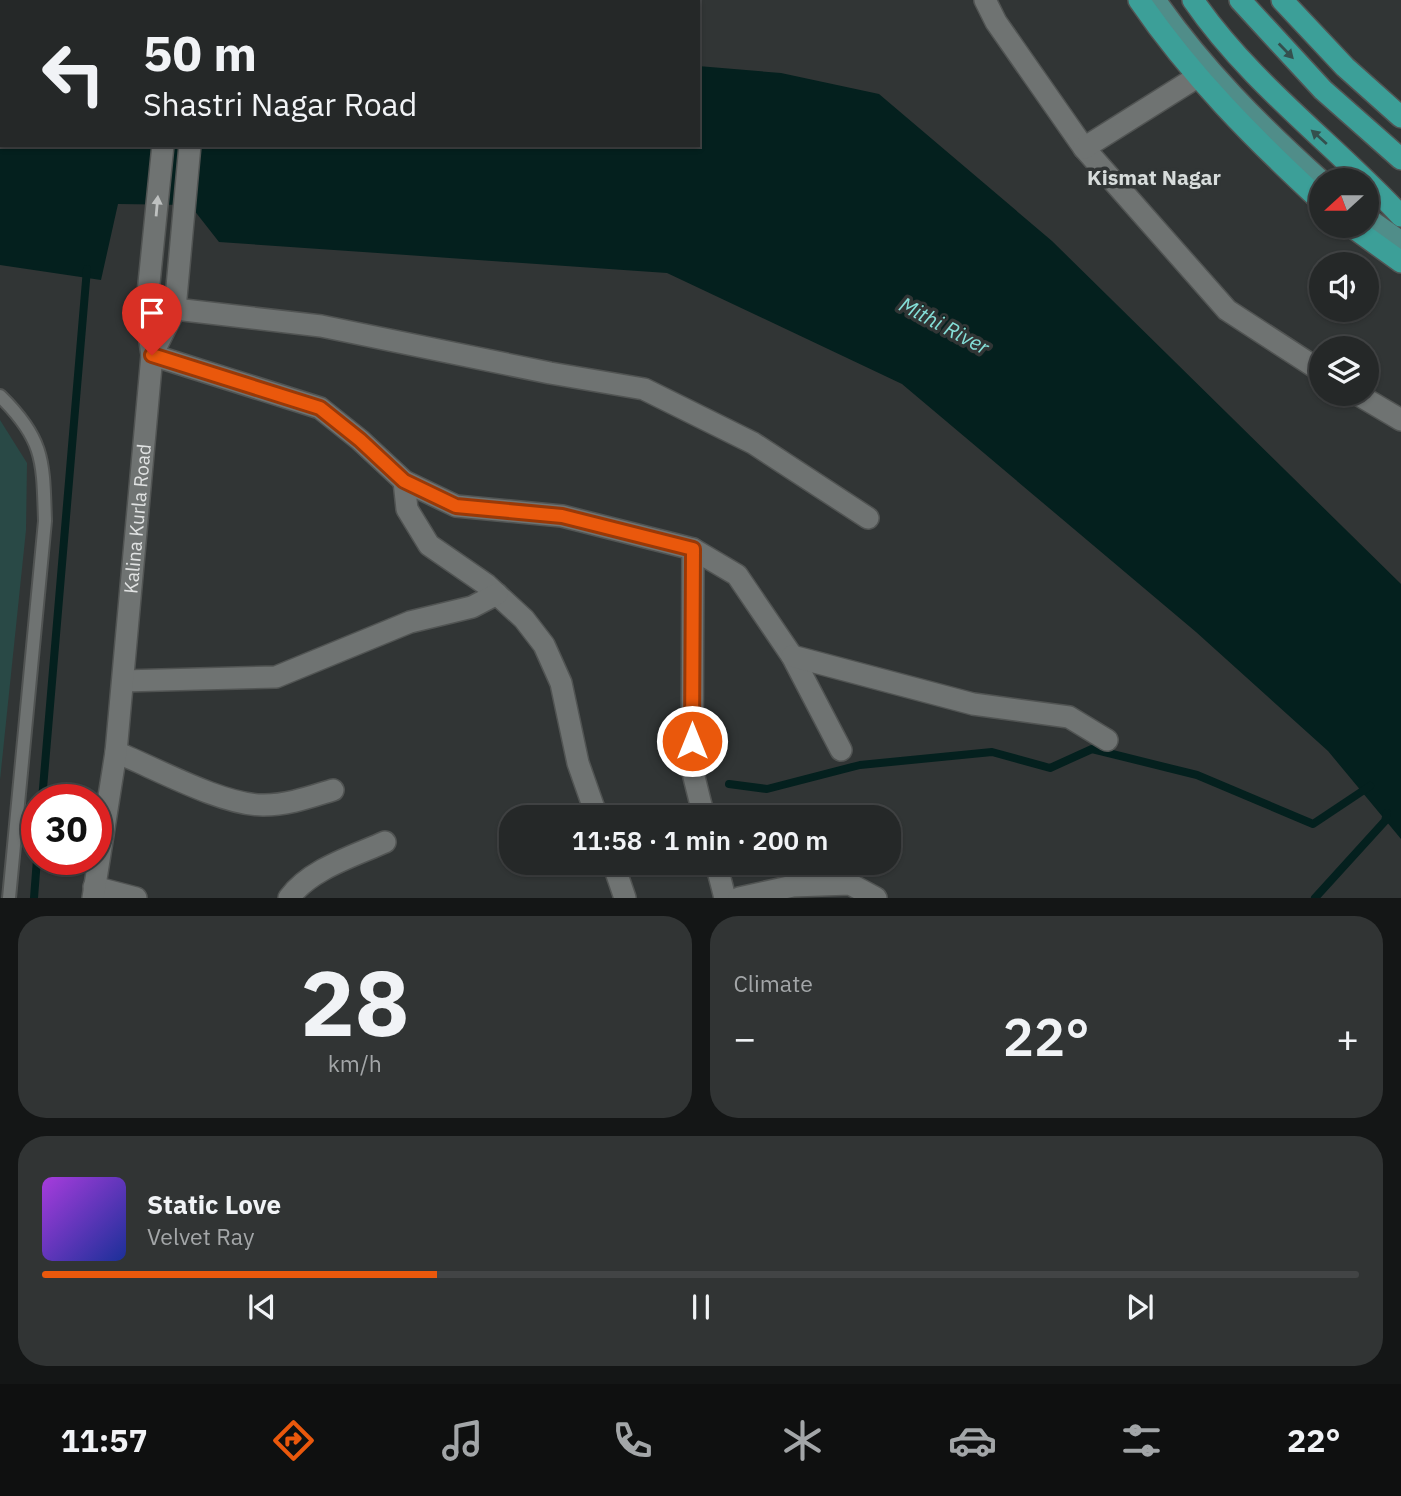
<!DOCTYPE html>
<meta charset="utf-8">
<style>
:root{--surface:#252828;--page:#313434;--text:#f1f3f6;--muted:#a3a6a8;--line:#424445;--accent:#ea580c}
body{margin:0;font-family:"IBM Plex Sans",sans-serif;background:var(--page);color:var(--text);height:100vh;display:flex;flex-direction:column;font-size:26px;white-space:nowrap}
*{box-sizing:border-box;margin:0}
p{font-size:23px;color:var(--muted)}
.icon{flex:none;width:38px;height:38px;fill:none;stroke:currentColor;stroke-width:2;stroke-linecap:round;stroke-linejoin:round}
.map{position:relative;height:898px;overflow:hidden}
.drawer{display:flex;flex-direction:column;gap:18px;padding:18px;background:#141616;flex:1}
.drawer>*{flex:none}
.hud{position:absolute;left:0px;top:0px;width:700px;height:147px;box-shadow:0 2px 5px #0004,0 0 0 2px var(--line);background:#252828;color:var(--text);overflow:hidden}
.needle{width:46px;rotate:249deg}
.tools{position:absolute;left:1309px;top:168px;display:grid;gap:14px}
.tools a{display:grid;place-items:center;width:70px;height:70px;border-radius:50%;background:var(--surface);box-shadow:0 2px 5px #0004,0 0 0 2px var(--line);font-size:35px}
.speed{position:absolute;left:21px;top:784px;display:flex;gap:14px;font-size:35px;font-weight:700;text-align:center}
.speed>*{display:grid;place-content:center;width:91px;height:91px;border-radius:50%;background:var(--surface);box-shadow:0 2px 5px #0004,0 0 0 2px var(--line);line-height:1}
.speed .limit{border:10px solid #d22;background:#fff;color:#111}
.pin{position:absolute;display:grid;place-items:center;width:60px;height:60px;color:#fff;margin:-72px -30px;border-radius:50% 50% 50% 0;rotate:-45deg;box-shadow:0 0 7px #0007}
.pin .icon{rotate:45deg}
.me{position:absolute;width:77px;margin:-38px;rotate:0deg;stroke-linejoin:round;filter:drop-shadow(0 0 5px #0008)}
.turn{display:flex;align-items:center;gap:24px;height:147px;padding:0 28px;font-size:32px}
.turn .icon{width:91px;height:91px;stroke-width:2.5}
.turn b{display:block;font-size:49px;line-height:60px}
.big{font-size:52px;font-weight:600;line-height:1.1}
.drawer .widget{flex:1;display:flex;flex-direction:column;justify-content:center;gap:10px;min-width:0;padding:0 24px;border-radius:28px;background:var(--page)}
.drawer .dial{align-items:center;gap:0}
.dial b{font-size:91px;line-height:1}
.song{display:flex;align-items:center;gap:21px}
.cover{width:84px;height:84px;border-radius:10px;background:linear-gradient(135deg,hsl(280 70% 55%),hsl(230 70% 35%))}
.played{height:7px;border-radius:4px;background:linear-gradient(90deg,var(--accent) 30%,var(--line) 30%)}
.keys{display:flex;justify-content:space-around;direction:ltr}
.heat{display:flex;justify-content:space-between;align-items:center;font-size:38px;direction:ltr}
.drawer .tiles{flex:1;display:grid;gap:18px;grid-template-columns:1fr 1fr}
.widget:last-child{grid-column:span 2}
.trip{position:absolute;left:499px;top:805px;width:402px;height:70px;border-radius:28px;background:var(--surface);box-shadow:0 2px 5px #0004,0 0 0 2px var(--line);font-weight:600;line-height:70px;text-align:center}
.tab-bar{display:flex;height:112px;justify-content:space-around;align-items:center;background:#0f1010;color:var(--muted)}
.tab-bar .icon{width:49px;height:49px}
.tab-bar .selected{color:var(--accent)}
.tab-bar b{font-size:32px;color:var(--text)}
.map>svg:first-child{display:block}
.green{fill:#294946}
.water{fill:#04201e}
.lines{fill:none;stroke-linecap:round;stroke-linejoin:round}
.stream{stroke:#04201e;stroke-width:8}
.lane-casing{stroke:#515453;stroke-width:16}
.street-casing{stroke:#515453;stroke-width:24}
.secondary-casing{stroke:#515453;stroke-width:24}
.primary-casing{stroke:#515453;stroke-width:24}
.highway-casing{stroke:#515453;stroke-width:24}
.lane{stroke:#6f7372;stroke-width:12}
.street{stroke:#6f7372;stroke-width:21}
.secondary{stroke:#6f7372;stroke-width:21}
.primary{stroke:#508d89;stroke-width:21}
.highway{stroke:#3c9f98;stroke-width:21}
.oneway{fill:#34504e}
.oneway2{fill:#bec1c0}
.route-casing{stroke:#983908;stroke-width:18}
.route{stroke:#ea580c;stroke-width:12}
.labels{text-anchor:middle;stroke-width:7;stroke-linejoin:round;paint-order:stroke}
.street-label{font-size:19px;fill:#e0e2e2;stroke:#313535}
.neighbourhood-label{font-size:21px;font-weight:bold;fill:#d7dcdb;stroke:#313535}
.water-label{font-size:21px;font-style:italic;fill:#85dfd8;stroke:#313535}
</style>
<div class="map">
<svg width="1401" height="898" viewBox="0 0 1401 898">
<rect width="100%" height="100%" fill="#313535"/>
<path class="green" d="M0 420 27 463 26 530 0 780Z"/>
<path class="water" d="M0 0 148 2H2V145H698V66L781 73 879 94 1052 241 1401 584V839L1328 751 1196 632 902 384 667 273 219 242 190 205 118 204 101 280 0 265Z"/>
<g class="lines">
<g class="stream">
<path d="M729 784 767 789 860 765 992 752 1050 768 1092 749 1197 775 1313 824 1370 786"/>
<path d="M42 800 87 269"/>
<path d="M34 898 37 859"/>
<path d="M1315 898 1385 821 1387 813"/>
</g>
<g class="lane-casing">
<path id="lane" d="M0 396C45 440 43 462 45 521L9 898"/>
</g>
<g class="street-casing">
<g id="street">
<path d="M985 0 996 22 1084 148 1227 310 1321 371"/>
<path d="M1084 148 1197 77"/>
<path d="M175 309 321 326 550 373 644 389 753 443 868 518"/>
<path d="M152 355 320 408 360 440 404 481 456 506 562 516 693 549 737 575 792 656 841 750"/>
<path d="M1357 394 1401 420"/>
<path d="M404 481 407 509 429 545 487 585 524 619 544 645 561 683 578 763 597 817"/>
<path d="M693 549 692 769 704 817"/>
<path d="M792 656 973 704 1069 717 1107 740"/>
<path d="M123 681 276 677 410 622 472 607 497 594"/>
<path d="M116 752C155 768 224 806 264 805 288 805 310 797 333 790"/>
<path d="M613 863 625 898"/>
<path d="M716 863 725 898"/>
<path d="M94 887 136 898"/>
<path d="M289 898C310 869 354 856 385 842"/>
<path d="M739 898 793 886 850 884 876 898"/>
</g>
</g>
<g class="secondary-casing">
<g id="secondary">
<path d="M176 2V0"/>
<path d="M204 2V0"/>
<path d="M152 355 146 313 163 145"/>
<path id="s1" d="M93 898 116 752 152 355 175 309 190 145"/>
</g>
</g>
<g class="primary-casing">
<g id="primary">
<path d="M1155 0C1202 68 1260 126 1321 181"/>
<path d="M1367 218 1401 242"/>
</g>
</g>
<g class="highway-casing">
<g id="highway">
<path d="M1139 0C1191 76 1254 139 1321 201"/>
<path d="M1193 0C1250 83 1333 143 1401 216"/>
<path d="M1240 0 1323 90 1401 159"/>
<path d="M1282 0 1345 67 1401 117"/>
<path d="M1351 226 1401 262"/>
</g>
</g>
<use href="#lane" class="lane"/>
<use href="#street" class="street"/>
<use href="#secondary" class="secondary"/>
<use href="#primary" class="primary"/>
<use href="#highway" class="highway"/>
</g>
<defs><path id="oneway-solid" d="M-6-.8H1V-3.2L6.5 0L1 3.2V.8H-6Z" transform="scale(1.75)"/></defs>
<g class="oneway">
<use href="#oneway-solid" transform="translate(1286 51) rotate(46)"/>
<use href="#oneway-solid" transform="translate(1319 137) rotate(-138)"/>
</g>
<use class="oneway2" href="#oneway-solid" transform="translate(157 206) rotate(-85)"/>
<g class="lines">
<g class="route-casing">
<path id="route" d="M152 355 320 408 360 440 404 481 456 506 562 516 693 549 692 741"/>
</g>
<use href="#route" class="route"/>
</g>
<g class="labels">
<g class="street-label">
<text dy="7" stroke="none"><textPath href="#s1" startOffset="382">Kalina Kurla Road</textPath></text>
</g>
<g class="neighbourhood-label">
<text x="1154" y="185">Kismat Nagar</text>
</g>
<g class="water-label">
<text transform="translate(944 326) rotate(28)" y="7">Mithi River</text>
</g>
</g>
</svg>
<div class="tools">
<a><svg class="needle" viewBox="-14 -14 28 28"><path d="M0-13l5 13h-10z" fill="#e53935"/><path d="M0 13l5-13h-10z" fill="#a3a6a8"/></svg></a>
<a><svg class="icon" aria-label="sound" viewBox="0 0 24 24"><path d="M4 9h4l5-4v14l-5-4H4zM17 9q2 3 0 6"/></svg></a>
<a><svg class="icon" aria-label="layers" viewBox="0 0 24 24"><path d="M12 4l9 5-9 5-9-5zM3 14l9 5 9-5"/></svg></a>
</div>
<div class="speed"><div class="limit">30</div></div>
<div class="pin" style="left:152px;top:355px;background:#d93025"><svg class="icon" aria-label="arrive" viewBox="0 0 24 24"><path d="M6 21V4h12l-3 4 3 4H6"/></svg></div>
<svg class="me" style="left:692px;top:741px" viewBox="-20 -20 40 40"><circle r="17" fill="#ea580c" stroke="#fff" stroke-width="3"/><path d="M0-11L8 9 0 5-8 9z" fill="#fff"/></svg>
<div class="trip">11:58 · 1 min · 200 m</div>
<div class="hud">
<div class="turn"><svg class="icon" aria-label="left" viewBox="0 0 24 24"><path d="M17 20v-9H6M10 6l-5 5 5 5"/></svg><div><b>50 m</b>Shastri Nagar Road</div></div>
</div>
</div>
<section class="drawer">
<div class="tiles">
<div class="widget dial"><b>28</b><p>km/h</p></div>
<div class="widget"><p>Climate</p>
<div class="heat"><a>−</a><b class="big">22°</b><a>+</a></div>
</div>
<div class="widget">
<div class="song"><i class="cover"></i><div><b>Static Love</b><p>Velvet Ray</p></div></div>
<div class="played"></div>
<div class="keys"><svg class="icon" aria-label="previous" viewBox="0 0 24 24"><path d="M18 5L8 12l10 7zM5 5v14"/></svg><svg class="icon" aria-label="pause" viewBox="0 0 24 24"><path d="M8 5v14M16 5v14"/></svg><svg class="icon" aria-label="next" viewBox="0 0 24 24"><path d="M6 5l10 7-10 7zM19 5v14"/></svg></div>
</div>
</div>
</section>
<nav class="tab-bar">
<b>11:57</b>
<svg class="icon selected" aria-label="directions" viewBox="0 0 24 24"><path d="M12 3l9 9-9 9-9-9zM9 14v-3h6M13 9l2 2-2 2"/></svg>
<svg class="icon" aria-label="music" viewBox="0 0 24 24"><path d="M9 18V5l10-2v13"/><circle cx="6" cy="18" r="3"/><circle cx="16" cy="16" r="3"/></svg>
<svg class="icon" aria-label="phone" viewBox="0 0 24 24"><path d="M5 4h4l2 5-3 2q2 4 5 5l2-3 5 2v4C11 20 4 13 5 4z"/></svg>
<svg class="icon" aria-label="climate" viewBox="0 0 24 24"><path d="M12 3v18M4 7l16 10M4 17L20 7"/></svg>
<svg class="icon" aria-label="car" viewBox="0 0 24 24"><path d="M5 17H2v-5l4-1 3-4h7l3 4 3 1v5h-3M9 17h6M6 11h13"/><circle cx="7" cy="17" r="2"/><circle cx="17" cy="17" r="2"/></svg>
<svg class="icon" aria-label="filters" viewBox="0 0 24 24"><path d="M4 7h16M4 17h16"/><circle cx="9" cy="7" r="2"/><circle cx="15" cy="17" r="2"/></svg>
<b>22°</b>
</nav>
